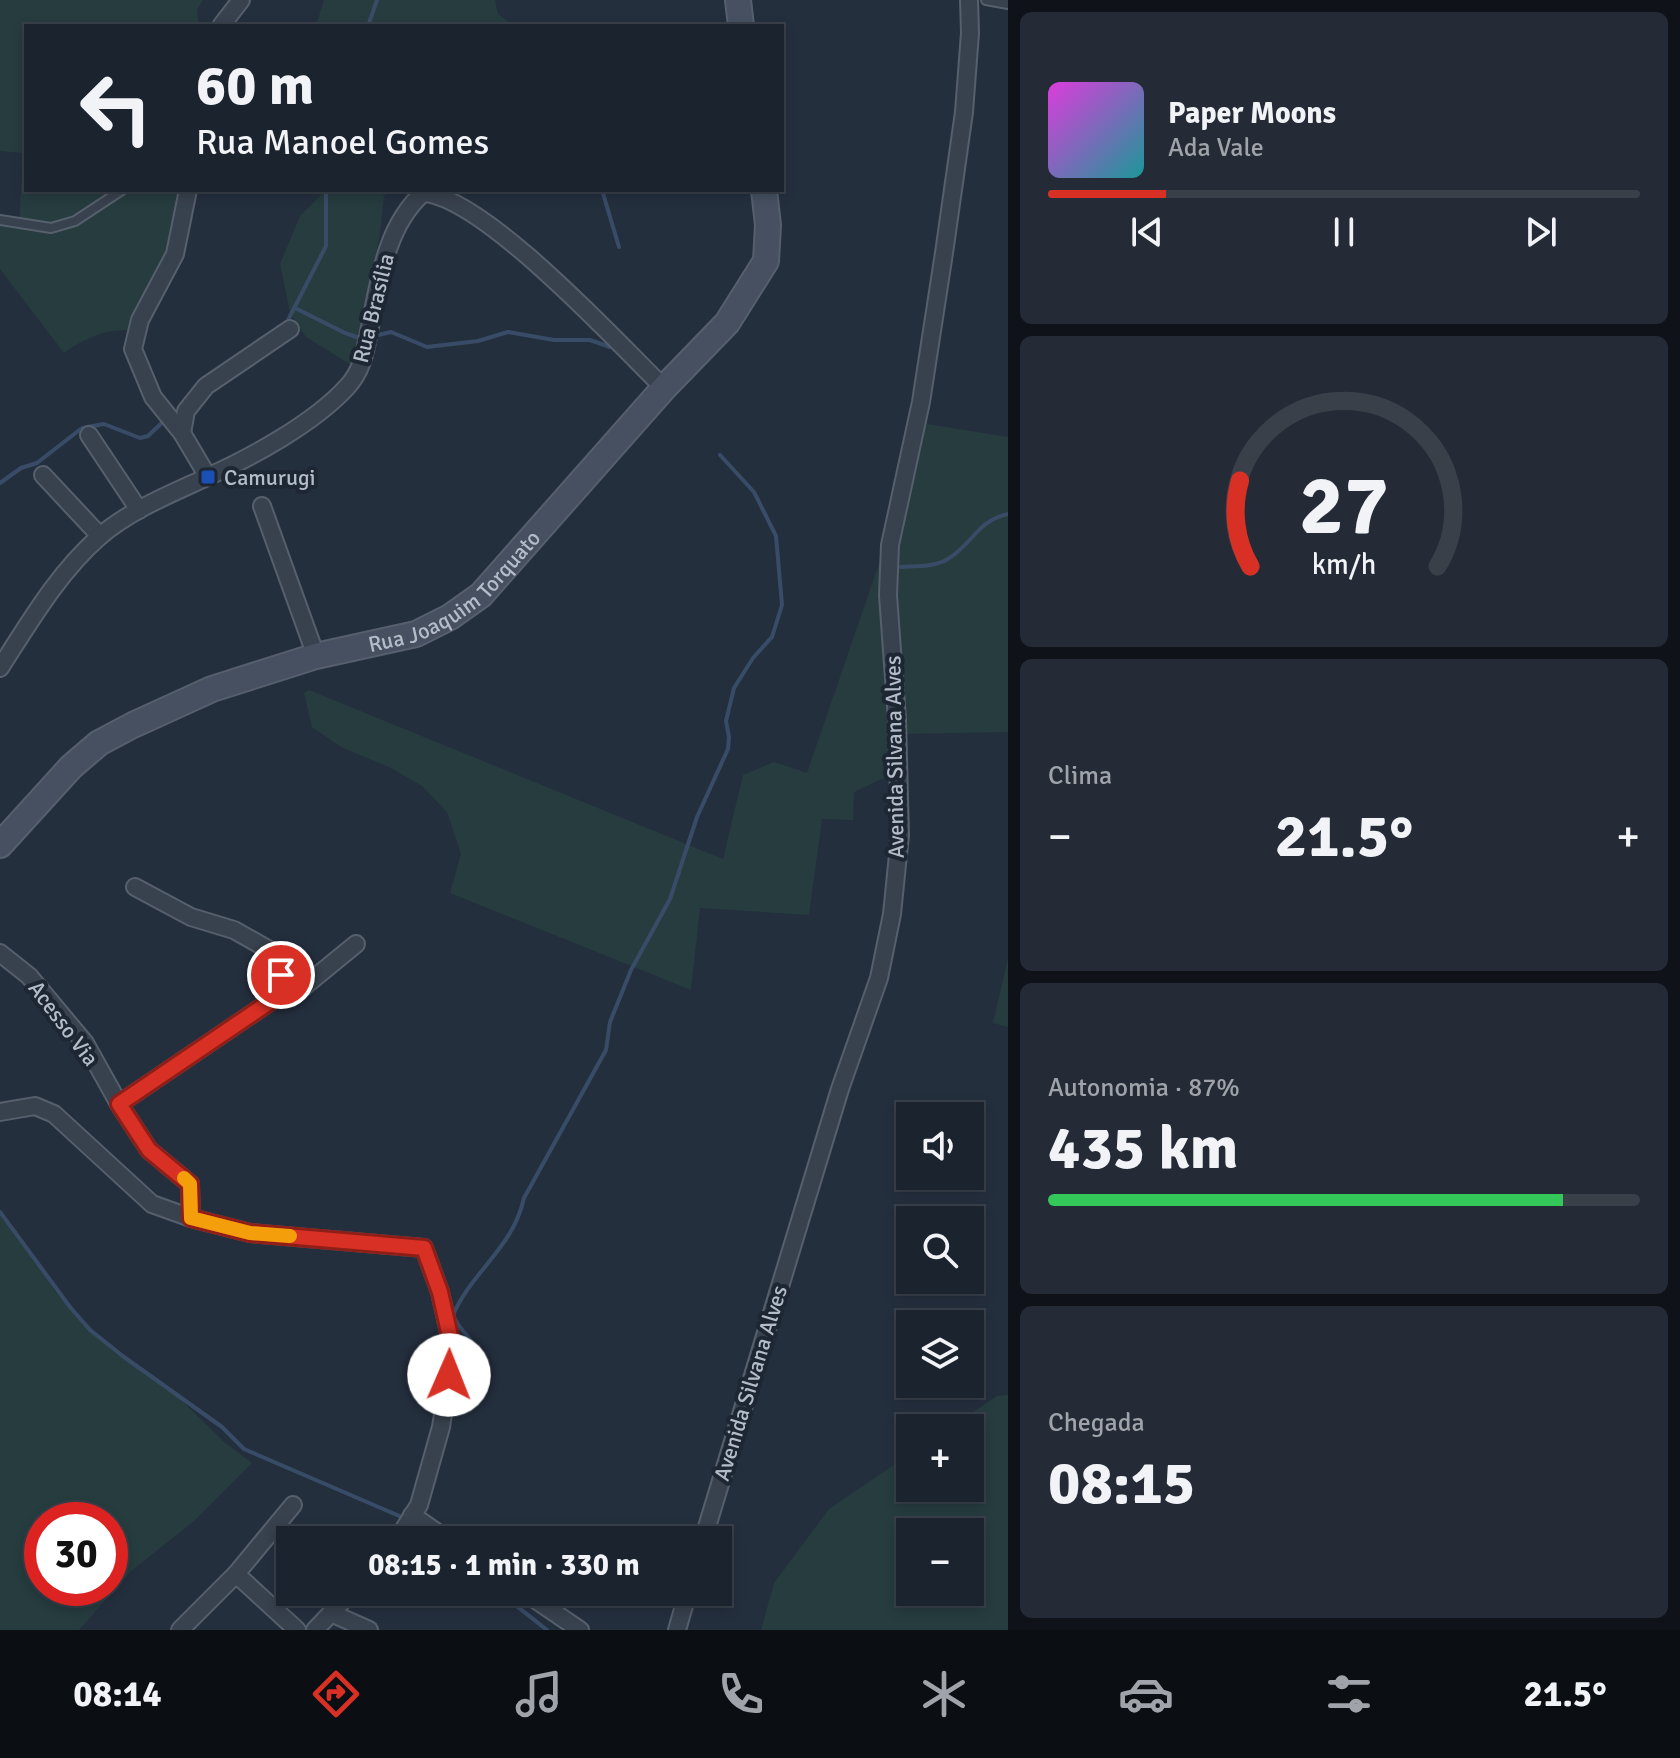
<!DOCTYPE html>
<html lang="pt">
<meta charset="utf-8">
<style>
:root{--surface:#1b232e;--page:#242b36;--text:#f1f3f6;--muted:#a0a4aa;--line:#39404a;--accent:#d93025}
body{margin:0;font-family:Signika,sans-serif;background:var(--page);color:var(--text);height:100vh;display:flex;flex-direction:column;font-size:30px;white-space:nowrap}
*{box-sizing:border-box;margin:0}
p{font-size:26px;color:var(--muted)}
.icon{flex:none;width:44px;height:44px;fill:none;stroke:currentColor;stroke-width:2;stroke-linecap:round;stroke-linejoin:round}
.map{position:relative;flex:1;overflow:hidden}
.details{display:flex;flex-direction:column;gap:12px;padding:12px;background:#0f1319;width:672px}
.details>*{flex:none}
.top-card{position:absolute;left:24px;top:24px;width:760px;height:168px;border-radius:0px;box-shadow:0 4px 12px #0003,0 0 0 2px var(--line);background:#1b232e;color:var(--text);overflow:hidden}
.tools{position:absolute;left:896px;top:1102px;display:grid;gap:16px}
.tools a{display:grid;place-items:center;width:88px;height:88px;border-radius:0px;background:var(--surface);box-shadow:0 4px 12px #0003,0 0 0 2px var(--line);font-size:40px}
.speed{position:absolute;left:24px;top:1502px;display:flex;gap:16px;font-size:40px;font-weight:700;text-align:center}
.speed>*{display:grid;place-content:center;width:104px;height:104px;border-radius:50%;background:var(--surface);box-shadow:0 4px 12px #0003,0 0 0 2px var(--line);line-height:1}
.speed .limit{border:12px solid #d22;background:#fff;color:#111}
.pin{position:absolute;display:grid;place-items:center;width:68px;height:68px;color:#fff;margin:-34px;border:4px solid #fff;border-radius:50%;box-shadow:0 2px 8px #0007}
.me{position:absolute;width:88px;margin:-44px;rotate:1deg;stroke-linejoin:round;filter:drop-shadow(0 0 6px #0008)}
.turn{display:flex;align-items:center;gap:28px;height:168px;padding:0 40px;font-size:36px}
.turn .icon{width:104px;height:104px;stroke-width:2.5}
.turn b{display:block;font-size:56px;line-height:68px}
.big{font-size:60px;font-weight:700;line-height:1.1}
.details .tile{flex:1;display:flex;flex-direction:column;justify-content:center;gap:12px;min-width:0;padding:0 28px;border-radius:12px;background:var(--page)}
.details .dial{align-items:center;gap:0}
.dial svg{height:208px;overflow:visible;fill:none;stroke:var(--line);stroke-width:7;stroke-linecap:round;text-anchor:middle}
.dial text{fill:var(--text);stroke:none}
.song{display:flex;align-items:center;gap:24px}
.cover{width:96px;height:96px;border-radius:12px;background:linear-gradient(135deg,hsl(300 70% 55%),hsl(180 70% 35%))}
.played{height:8px;border-radius:4px;background:linear-gradient(90deg,var(--accent) 20%,var(--line) 20%)}
.keys{display:flex;justify-content:space-around;direction:ltr}
.heat{display:flex;justify-content:space-between;align-items:center;font-size:44px;direction:ltr}
.charge{height:12px;border-radius:6px;background:linear-gradient(90deg,#34c759 87%,var(--line) 0)}
.trip{position:absolute;left:276px;top:1526px;width:456px;height:80px;border-radius:0px;background:var(--surface);box-shadow:0 4px 12px #0003,0 0 0 2px var(--line);font-weight:700;line-height:80px;text-align:center}
.tabs{display:flex;height:128px;justify-content:space-around;align-items:center;background:#0b0e12;color:var(--muted)}
.tabs .icon{width:56px;height:56px}
.tabs .on{color:var(--accent)}
.tabs b{font-size:36px;color:var(--text)}
main{display:flex;flex:1;min-height:0}
.map>svg:first-child{display:block}
.green{fill:#263c3f;fill-rule:evenodd}
.lines{fill:none;stroke-linecap:round;stroke-linejoin:round}
.stream{stroke:#394c67;stroke-width:4}
.lane-casing{stroke:#565f6c;stroke-width:12}
.street-casing{stroke:#565f6c;stroke-width:20}
.secondary-casing{stroke:#565f6c;stroke-width:28}
.lane{stroke:#38414e;stroke-width:8}
.street{stroke:#38414e;stroke-width:16}
.secondary{stroke:#465061;stroke-width:24}
.route-casing{stroke:#8d1f18;stroke-width:20}
.route{stroke:#d93025;stroke-width:14}
.slow{stroke:#f59e0b;stroke-width:14}
.transit-dot{fill:#1a4fb4;stroke:#1d2633;stroke-width:3}
.labels{text-anchor:middle;stroke-width:8;stroke-linejoin:round;paint-order:stroke}
.street-label{font-size:22px;fill:#b4bcc9;stroke:#1d2633}
.poi-label{font-size:22px;fill:#b4bcc9;stroke:#1d2633;text-anchor:start}
</style>
<main>
<div class="map">
<svg width="1008" height="1630" viewBox="0 0 1008 1630">
<rect width="100%" height="100%" fill="#242f3e"/>
<g class="green">
<path d="M0 0H203L197 9 199 26H26V190H186C179 218 166 316 139 327 128 331 114 330 103 333 90 337 74 345 64 353L0 269V224L19 225 23 153 0 151Z"/>
<path d="M324 0H495L498 14 514 26H316Z"/>
<path d="M326 190H389L384 196 380 235 353 366 306 337 290 313 280 264 300 216Z"/>
<path d="M927 424 1008 437V732L900 734 886 777 854 792 853 820 822 819 809 915 700 908 691 990 450 893 461 854 447 812 422 786 391 768 341 747 312 727 304 693 309 690 723 859 743 775 774 762 807 773Z"/>
<path d="M1008 958V1027L993 1023Z"/>
<path d="M0 1210 57 1294 97 1333 137 1366 167 1386 224 1442 252 1463 193 1522 131 1571 79 1630H0ZM42 1520H110V1588H42Z"/>
<path d="M1008 1395V1630H761L774 1583 829 1509 910 1454V1488H970V1428H949L997 1396ZM970 1532V1592H910V1532Z"/>
</g>
<g class="lines">
<g class="stream">
<path d="M368 26 377 0"/>
<path d="M602 190 619 247"/>
<path d="M295 308 345 333 362 339"/>
<path d="M285 326 326 246V190"/>
<path d="M374 336 391 332 427 347 478 341 508 332 554 340H590L610 347"/>
<path d="M0 483 21 468 37 463 82 428 104 424 140 438 148 436 166 419"/>
<path d="M901 567C915 566 933 567 946 560 972 546 976 521 1008 514"/>
<path d="M0 1212 70 1307 90 1330 124 1357 222 1427 244 1449 404 1518"/>
<path d="M456 1370C487 1335 465 1344 453 1315 472 1271 513 1248 524 1198L606 1050 610 1022 631 970 670 899 697 817 728 749 729 737 726 721 734 688 753 658 772 637 782 605 776 536 754 492 720 455"/>
<path d="M499 1592 547 1630"/>
</g>
<g class="lane-casing">
<g id="lane">
<path d="M986 0 1008 4"/>
<path d="M0 220 51 228 75 221 122 190"/>
</g>
</g>
<g class="street-casing">
<g id="street">
<path d="M221 26 241 0"/>
<path d="M188 190 175 254 140 320 133 349 153 397 182 433 208 477"/>
<path d="M182 433 186 411 206 386 290 329"/>
<path d="M89 435 139 510"/>
<path d="M43 475 100 536"/>
<path d="M262 506 316 656"/>
<path d="M0 668C29 623 58 573 99 537 129 511 168 495 205 478 250 458 313 424 347 387 362 371 365 352 369 332 379 283 385 227 423 193 483 196 618 343 664 388"/>
<path d="M135 887 191 917 234 930 280 956 281 975 274 999"/>
<path d="M0 953 29 976 85 1043 119 1104 149 1150 190 1184 191 1218"/>
<path d="M119 1104 274 999 290 998 356 944"/>
<path d="M0 1112 35 1106 54 1114 152 1204 191 1218 250 1233 424 1248 440 1292 453 1350 441 1427 419 1505 397 1540"/>
<path d="M412 1515 448 1540"/>
<path d="M703 1540 840 1089 879 978 892 914 900 835 897 720 888 595 890 545 921 402 944 253 964 112 970 33 969 0"/>
<path d="M236 1574 297 1630"/>
<path d="M524 1592 580 1630"/>
<path d="M331 1613 369 1630"/>
<path d="M180 1630 236 1574 293 1505"/>
<path d="M315 1630 351 1592"/>
<path d="M677 1630 688 1592"/>
</g>
</g>
<g class="secondary-casing">
<g id="secondary">
<path d="M738 0 741 26"/>
<path id="s1" d="M0 845 71 767 99 743 133 725 212 689 316 656 416 634 450 617 481 595 664 388 727 323 766 261 768 225 764 190"/>
</g>
</g>
<use href="#lane" class="lane"/>
<use href="#street" class="street"/>
<use href="#secondary" class="secondary"/>
</g>
<g class="lines">
<g class="route-casing">
<path id="route" d="M281 975 274 999 119 1104 149 1150 190 1184 191 1218 250 1233 424 1248 440 1292 453 1350 449 1375"/>
</g>
<use href="#route" class="route"/>
<path class="slow" d="M184 1178 190 1184 191 1218 250 1233 290 1236"/>
</g>
<rect class="transit-dot" x="200" y="469" width="16" height="16" rx="4"/>
<g class="labels">
<g class="street-label">
<text transform="translate(373 308) rotate(-76)" y="8">Rua Brasília</text>
<text dy="8" stroke="none"><textPath href="#s1" startOffset="534">Rua Joaquim Torquato</textPath></text>
<text transform="translate(894 757) rotate(-91)" y="8">Avenida Silvana Alves</text>
<text transform="translate(64 1023) rotate(53)" y="8">Acesso Via</text>
<text transform="translate(750 1383) rotate(-73)" y="8">Avenida Silvana Alves</text>
</g>
<g class="poi-label">
<text x="224" y="485">Camurugi</text>
</g>
</g>
</svg>
<div class="tools">
<a><svg class="icon" aria-label="sound" viewBox="0 0 24 24"><path d="M4 9h4l5-4v14l-5-4H4zM17 9q2 3 0 6"/></svg></a>
<a><svg class="icon" aria-label="search" viewBox="0 0 24 24"><circle cx="10" cy="10" r="6"/><path d="M15 15l6 6"/></svg></a>
<a><svg class="icon" aria-label="layers" viewBox="0 0 24 24"><path d="M12 4l9 5-9 5-9-5zM3 14l9 5 9-5"/></svg></a>
<a>+</a>
<a>−</a>
</div>
<div class="speed"><div class="limit">30</div></div>
<div class="pin" style="left:281px;top:975px;background:#d93025"><svg class="icon" aria-label="arrive" viewBox="0 0 24 24"><path d="M6 21V4h12l-3 4 3 4H6"/></svg></div>
<svg class="me" style="left:449px;top:1375px" viewBox="-20 -20 40 40"><circle r="19" fill="#fff"/><path d="M0-13L10 11 0 6-10 11z" fill="#d93025"/></svg>
<div class="trip">08:15 · 1 min · 330 m</div>
<div class="top-card">
<div class="turn"><svg class="icon" aria-label="left" viewBox="0 0 24 24"><path d="M17 20v-9H6M10 6l-5 5 5 5"/></svg><div><b>60 m</b>Rua Manoel Gomes</div></div>
</div>
</div>
<section class="details">
<div class="tile">
<div class="song"><i class="cover"></i><div><b>Paper Moons</b><p>Ada Vale</p></div></div>
<div class="played"></div>
<div class="keys"><svg class="icon" aria-label="previous" viewBox="0 0 24 24"><path d="M18 5L8 12l10 7zM5 5v14"/></svg><svg class="icon" aria-label="pause" viewBox="0 0 24 24"><path d="M8 5v14M16 5v14"/></svg><svg class="icon" aria-label="next" viewBox="0 0 24 24"><path d="M6 5l10 7-10 7zM19 5v14"/></svg></div>
</div>
<div class="tile dial"><svg viewBox="0 0 100 80">
<path d="M14 69A42 42 0 1 1 86 69"/>
<path d="M14 69A42 42 0 0 1 10 36" stroke="#d93025"/>
<text x="50" y="56" font-size="32" font-weight="700">27</text>
<text x="50" y="72" font-size="11">km/h</text>
</svg></div>
<div class="tile"><p>Clima</p>
<div class="heat"><a>−</a><b class="big">21.5°</b><a>+</a></div>
</div>
<div class="tile"><p>Autonomia · 87%</p><b class="big">435 km</b><div class="charge"></div></div>
<div class="tile"><p>Chegada</p><b class="big">08:15</b></div>
</section>
</main>
<nav class="tabs">
<b>08:14</b>
<svg class="icon on" aria-label="directions" viewBox="0 0 24 24"><path d="M12 3l9 9-9 9-9-9zM9 14v-3h6M13 9l2 2-2 2"/></svg>
<svg class="icon" aria-label="music" viewBox="0 0 24 24"><path d="M9 18V5l10-2v13"/><circle cx="6" cy="18" r="3"/><circle cx="16" cy="16" r="3"/></svg>
<svg class="icon" aria-label="phone" viewBox="0 0 24 24"><path d="M5 4h4l2 5-3 2q2 4 5 5l2-3 5 2v4C11 20 4 13 5 4z"/></svg>
<svg class="icon" aria-label="climate" viewBox="0 0 24 24"><path d="M12 3v18M4 7l16 10M4 17L20 7"/></svg>
<svg class="icon" aria-label="car" viewBox="0 0 24 24"><path d="M5 17H2v-5l4-1 3-4h7l3 4 3 1v5h-3M9 17h6M6 11h13"/><circle cx="7" cy="17" r="2"/><circle cx="17" cy="17" r="2"/></svg>
<svg class="icon" aria-label="filters" viewBox="0 0 24 24"><path d="M4 7h16M4 17h16"/><circle cx="9" cy="7" r="2"/><circle cx="15" cy="17" r="2"/></svg>
<b>21.5°</b>
</nav>
